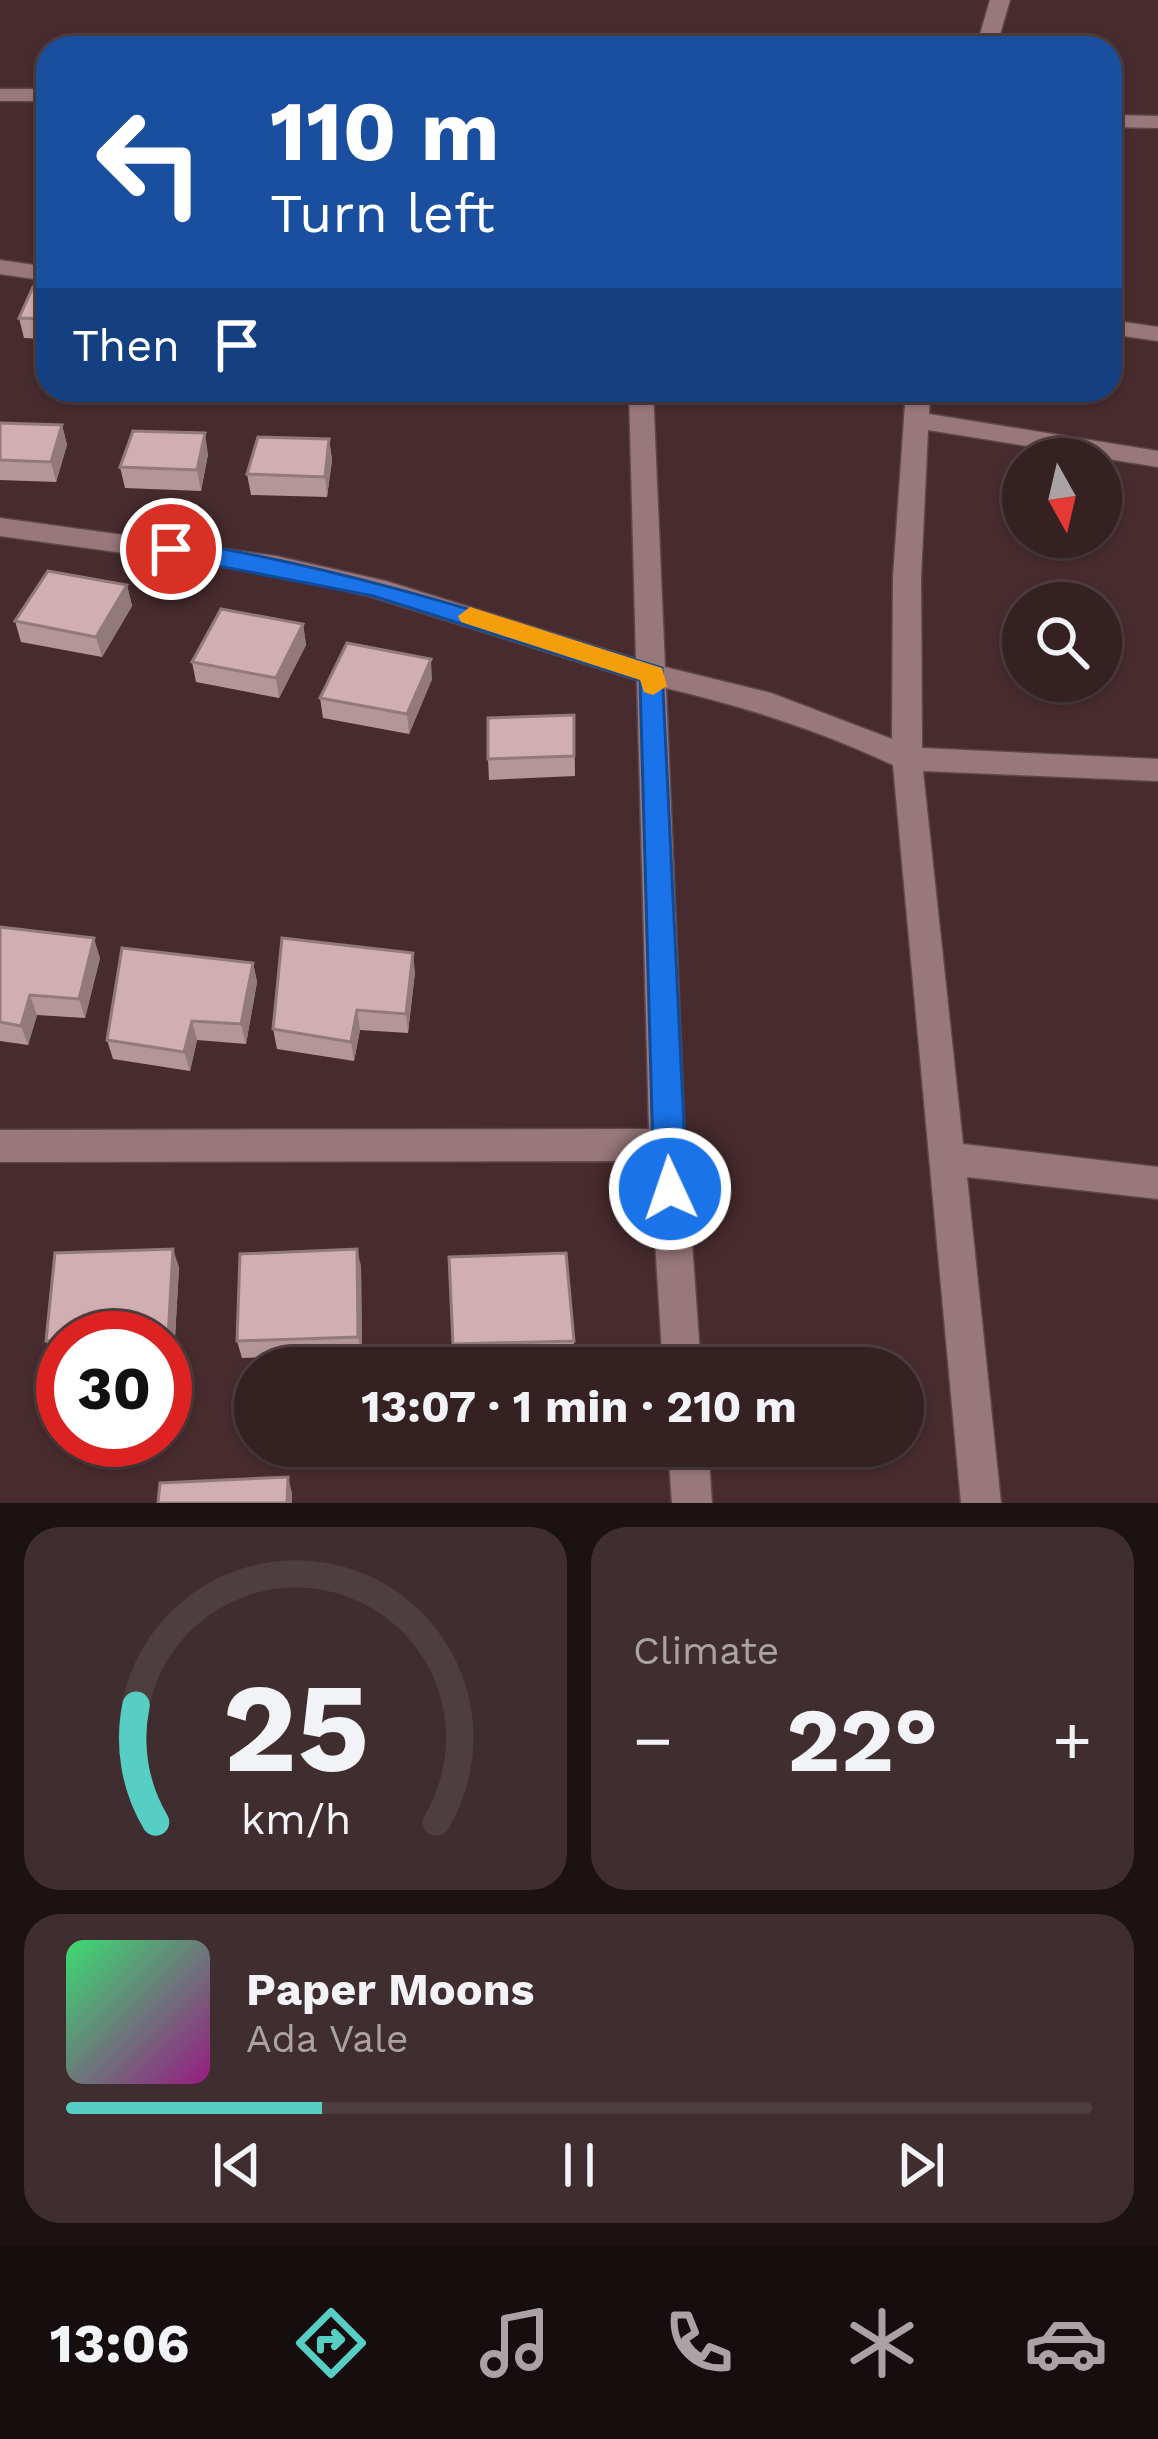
<!DOCTYPE html>
<meta charset="utf-8">
<style>
:root{--surface:#352022;--page:#402d2f;--text:#f1f3f6;--muted:#aaa3a5;--line:#4f3e40;--accent:#56cec4}
body{margin:0;font-family:"Work Sans",sans-serif;background:var(--page);color:var(--text);height:100vh;display:flex;flex-direction:column;font-size:45px;white-space:nowrap}
*{box-sizing:border-box;margin:0}
p{font-size:39px;color:var(--muted)}
.icon{flex:none;width:66px;height:66px;fill:none;stroke:currentColor;stroke-width:2;stroke-linecap:round;stroke-linejoin:round}
.map{position:relative;height:1503px;overflow:hidden}
.sheet{display:flex;flex-direction:column;gap:24px;padding:24px;background:#1d1213;flex:1}
.sheet>*{flex:none}
.guide{position:absolute;left:36px;top:36px;width:1086px;height:366px;border-radius:36px;box-shadow:0 3px 9px #0004,0 0 0 3px var(--line);background:#1a4fa0;color:#fff;overflow:hidden}
.needle{width:78px;rotate:172deg}
.fabs{position:absolute;left:1002px;top:438px;display:grid;gap:24px}
.fabs a{display:grid;place-items:center;width:120px;height:120px;border-radius:50%;background:var(--surface);box-shadow:0 3px 9px #0004,0 0 0 3px var(--line);font-size:60px}
.speed{position:absolute;left:36px;top:1311px;display:flex;gap:24px;font-size:60px;font-weight:700;text-align:center}
.speed>*{display:grid;place-content:center;width:156px;height:156px;border-radius:50%;background:var(--surface);box-shadow:0 3px 9px #0004,0 0 0 3px var(--line);line-height:1}
.speed .limit{border:18px solid #d22;background:#fff;color:#111}
.pin{position:absolute;display:grid;place-items:center;width:102px;height:102px;color:#fff;margin:-51px;border:6px solid #fff;border-radius:50%;box-shadow:0 3px 12px #0007}
.me{position:absolute;width:132px;margin:-66px;rotate:357deg;stroke-linejoin:round;filter:drop-shadow(0 0 9px #0008)}
.turn{display:flex;align-items:center;gap:42px;height:252px;padding:0 36px;font-size:54px}
.turn .icon{width:156px;height:156px;stroke-width:2.5}
.turn b{display:block;font-size:84px;line-height:102px}
.then{display:flex;align-items:center;height:114px;padding:0 36px;background:#0003;gap:24px;font-size:45px}
.big{font-size:90px;font-weight:700;line-height:1.1}
.sheet .tile{flex:1;display:flex;flex-direction:column;justify-content:center;gap:18px;min-width:0;padding:0 42px;border-radius:36px;background:var(--page)}
.sheet .dial{align-items:center;gap:0}
.dial svg{height:312px;overflow:visible;fill:none;stroke:var(--line);stroke-width:7;stroke-linecap:round;text-anchor:middle}
.dial text{fill:var(--text);stroke:none}
.song{display:flex;align-items:center;gap:36px}
.cover{width:144px;height:144px;border-radius:18px;background:linear-gradient(135deg,hsl(140 70% 55%),hsl(310 70% 35%))}
.played{height:12px;border-radius:6px;background:linear-gradient(90deg,var(--accent) 25%,var(--line) 25%)}
.keys{display:flex;justify-content:space-around;direction:ltr}
.heat{display:flex;justify-content:space-between;align-items:center;font-size:66px;direction:ltr}
.sheet .tiles{flex:1;display:grid;gap:24px;grid-template-columns:1fr 1fr}
.tile:last-child{grid-column:span 2}
.trip{position:absolute;left:234px;top:1347px;width:690px;height:120px;border-radius:60px;background:var(--surface);box-shadow:0 3px 9px #0004,0 0 0 3px var(--line);font-weight:700;line-height:120px;text-align:center}
.tabs{display:flex;height:192px;justify-content:space-around;align-items:center;background:#150d0e;color:var(--muted)}
.tabs .icon{width:84px;height:84px}
.tabs .selected{color:var(--accent)}
.tabs b{font-size:54px;color:var(--text)}
.map>svg:first-child{display:block}
.lines{fill:none;stroke-linecap:round;stroke-linejoin:round}
.minor-casing{stroke:#5e4749;stroke-width:3}
.minor{fill:#99787b;fill-rule:evenodd}
.wall{fill:#b49698}
.shaded-wall{fill:#927a7c}
.building{fill:#d1aeb1;stroke:#927a7c;stroke-width:3}
.route{fill:#1a73e8;stroke:#114b97;stroke-width:3}
.slow{fill:#f59e0b}
</style>
<div class="map">
<svg width="1158" height="1503" viewBox="0 0 1158 1503">
<rect width="100%" height="100%" fill="#472b2e"/>
<g class="lines">
<g class="minor-casing">
<g id="minor">
<path d="M990 0H1010L996 48H976Z"/>
<rect x="0" y="89" width="48" height="12"/>
<path d="M1110 115 1158 116V128L1110 127Z"/>
<path d="M0 260 48 267V281L0 274Z"/>
<path d="M1110 320 1158 327V341L1110 334Z"/>
<path d="M629 390H653L665 667 771 693 892 739 893 577 906 390H930L929 414 1158 451V467L928 430 921 577 922 748 1158 759V781L923 771 963 1144 1158 1167V1199L967 1177 1001 1503H961L893 765C818 730 746 707 666 688L685 1145 701 1368H663L650 1161 0 1162V1130L649 1129 637 680 372 597 276 574 0 536V518L276 556 386 581 636 659Z"/>
<path d="M668 1446H708L712 1503H672Z"/>
</g>
</g>
<use href="#minor" class="minor"/>
</g>
<g class="wall">
<path d="M48 288V339L24 338 19 318Z"/>
<path d="M0 423 62 425 67 445 56 482 0 480Z"/>
<path d="M329 439 332 460 327 497 251 495 247 474Z"/>
<path d="M208 454 201 491 125 488 120 467Z"/>
<path d="M127 585 132 606 102 657 21 642 15 621Z"/>
<path d="M303 624 306 645 279 698 196 682 192 662Z"/>
<path d="M432 679 409 734 323 718 320 698Z"/>
<path d="M574 715 575 776 489 780 488 759Z"/>
<path d="M0 927 100 958 85 1018 37 1015 28 1045 0 1041Z"/>
<path d="M253 963 257 982 246 1044 197 1040 190 1071 113 1059 107 1040Z"/>
<path d="M415 972 408 1033 360 1030 354 1061 277 1049 273 1029Z"/>
<path d="M361 1266 362 1354 242 1358 237 1341Z"/>
<path d="M179 1267 174 1355H165V1338H63V1357L54 1358 46 1341Z"/>
<path d="M574 1341V1358L455 1361 453 1344Z"/>
</g>
<g class="shaded-wall">
<path d="M62 425 67 445 56 482 51 462Z"/>
<path d="M205 433 208 454 201 491 197 470Z"/>
<path d="M329 439 332 460 327 497 325 477Z"/>
<path d="M127 585 132 606 102 657 96 637Z"/>
<path d="M303 624 306 645 279 698 276 678Z"/>
<path d="M431 659 432 679 409 734 407 714Z"/>
<path d="M94 938 100 958 85 1018 79 999Z"/>
<path d="M413 953 415 972 408 1033 406 1014Z"/>
<path d="M253 963 257 982 246 1044 241 1024Z"/>
<path d="M30 995 37 1015 28 1045 21 1026Z"/>
<path d="M357 1010 360 1030 354 1061 351 1042Z"/>
<path d="M192 1021 197 1040 190 1071 184 1052Z"/>
<path d="M173 1249 179 1267 174 1355 168 1338Z"/>
<path d="M357 1249 361 1266 362 1354 358 1337Z"/>
<path d="M288 1477 292 1493V1503H287Z"/>
</g>
<g class="building">
<path d="M33 287 48 288V319L19 318Z"/>
<path d="M0 423 62 425 51 462 0 460Z"/>
<path d="M133 431 205 433 197 470 120 467Z"/>
<path d="M258 437 329 439 325 477 247 474Z"/>
<path d="M48 571 127 585 96 637 15 621Z"/>
<path d="M221 609 303 624 276 678 192 662Z"/>
<path d="M347 643 431 659 407 714 320 698Z"/>
<path d="M574 715V756L488 759V718Z"/>
<path d="M0 927 94 938 79 999 30 995 21 1026 0 1022Z"/>
<path d="M282 938 413 953 406 1014 357 1010 351 1042 273 1029Z"/>
<path d="M122 948 253 963 241 1024 192 1021 184 1052 107 1040Z"/>
<path d="M173 1249 168 1338H63V1340L46 1341 55 1253Z"/>
<path d="M357 1249 358 1337 237 1341 240 1254Z"/>
<path d="M566 1253 574 1341 453 1344 449 1257Z"/>
<path d="M288 1477 287 1503H158L160 1483Z"/>
</g>
<path class="route" d="M171 540C343 567 497 617 662 668L687 1189 682 1200 670 1204 659 1200 654 1189 640 680 373 596 162 555 159 549 162 543Z"/>
<path class="slow" d="M470 607 662 668 667 686 653 695 644 692 640 680 461 622 458 616Z"/>
</svg>
<div class="fabs">
<a><svg class="needle" viewBox="-14 -14 28 28"><path d="M0-13l5 13h-10z" fill="#e53935"/><path d="M0 13l5-13h-10z" fill="#aaa3a5"/></svg></a>
<a><svg class="icon" aria-label="search" viewBox="0 0 24 24"><circle cx="10" cy="10" r="6"/><path d="M15 15l6 6"/></svg></a>
</div>
<div class="speed"><div class="limit">30</div></div>
<div class="pin" style="left:171px;top:549px;background:#d93025"><svg class="icon" aria-label="arrive" viewBox="0 0 24 24"><path d="M6 21V4h12l-3 4 3 4H6"/></svg></div>
<svg class="me" style="left:670px;top:1189px" viewBox="-20 -20 40 40"><circle r="17" fill="#1a73e8" stroke="#fff" stroke-width="3"/><path d="M0-11L8 9 0 5-8 9z" fill="#fff"/></svg>
<div class="trip">13:07 · 1 min · 210 m</div>
<div class="guide">
<div class="turn"><svg class="icon" aria-label="left" viewBox="0 0 24 24"><path d="M17 20v-9H6M10 6l-5 5 5 5"/></svg><div><b>110 m</b>Turn left</div></div>
<div class="then">Then<svg class="icon" aria-label="arrive" viewBox="0 0 24 24"><path d="M6 21V4h12l-3 4 3 4H6"/></svg></div>
</div>
</div>
<section class="sheet">
<div class="tiles">
<div class="tile dial"><svg viewBox="0 0 100 80">
<path d="M14 69A42 42 0 1 1 86 69"/>
<path d="M14 69A42 42 0 0 1 9 39" stroke="#56cec4"/>
<text x="50" y="56" font-size="32" font-weight="700">25</text>
<text x="50" y="72" font-size="11">km/h</text>
</svg></div>
<div class="tile"><p>Climate</p>
<div class="heat"><a>−</a><b class="big">22°</b><a>+</a></div>
</div>
<div class="tile">
<div class="song"><i class="cover"></i><div><b>Paper Moons</b><p>Ada Vale</p></div></div>
<div class="played"></div>
<div class="keys"><svg class="icon" aria-label="previous" viewBox="0 0 24 24"><path d="M18 5L8 12l10 7zM5 5v14"/></svg><svg class="icon" aria-label="pause" viewBox="0 0 24 24"><path d="M8 5v14M16 5v14"/></svg><svg class="icon" aria-label="next" viewBox="0 0 24 24"><path d="M6 5l10 7-10 7zM19 5v14"/></svg></div>
</div>
</div>
</section>
<nav class="tabs">
<b>13:06</b>
<svg class="icon selected" aria-label="directions" viewBox="0 0 24 24"><path d="M12 3l9 9-9 9-9-9zM9 14v-3h6M13 9l2 2-2 2"/></svg>
<svg class="icon" aria-label="music" viewBox="0 0 24 24"><path d="M9 18V5l10-2v13"/><circle cx="6" cy="18" r="3"/><circle cx="16" cy="16" r="3"/></svg>
<svg class="icon" aria-label="phone" viewBox="0 0 24 24"><path d="M5 4h4l2 5-3 2q2 4 5 5l2-3 5 2v4C11 20 4 13 5 4z"/></svg>
<svg class="icon" aria-label="climate" viewBox="0 0 24 24"><path d="M12 3v18M4 7l16 10M4 17L20 7"/></svg>
<svg class="icon" aria-label="car" viewBox="0 0 24 24"><path d="M5 17H2v-5l4-1 3-4h7l3 4 3 1v5h-3M9 17h6M6 11h13"/><circle cx="7" cy="17" r="2"/><circle cx="17" cy="17" r="2"/></svg>
</nav>
